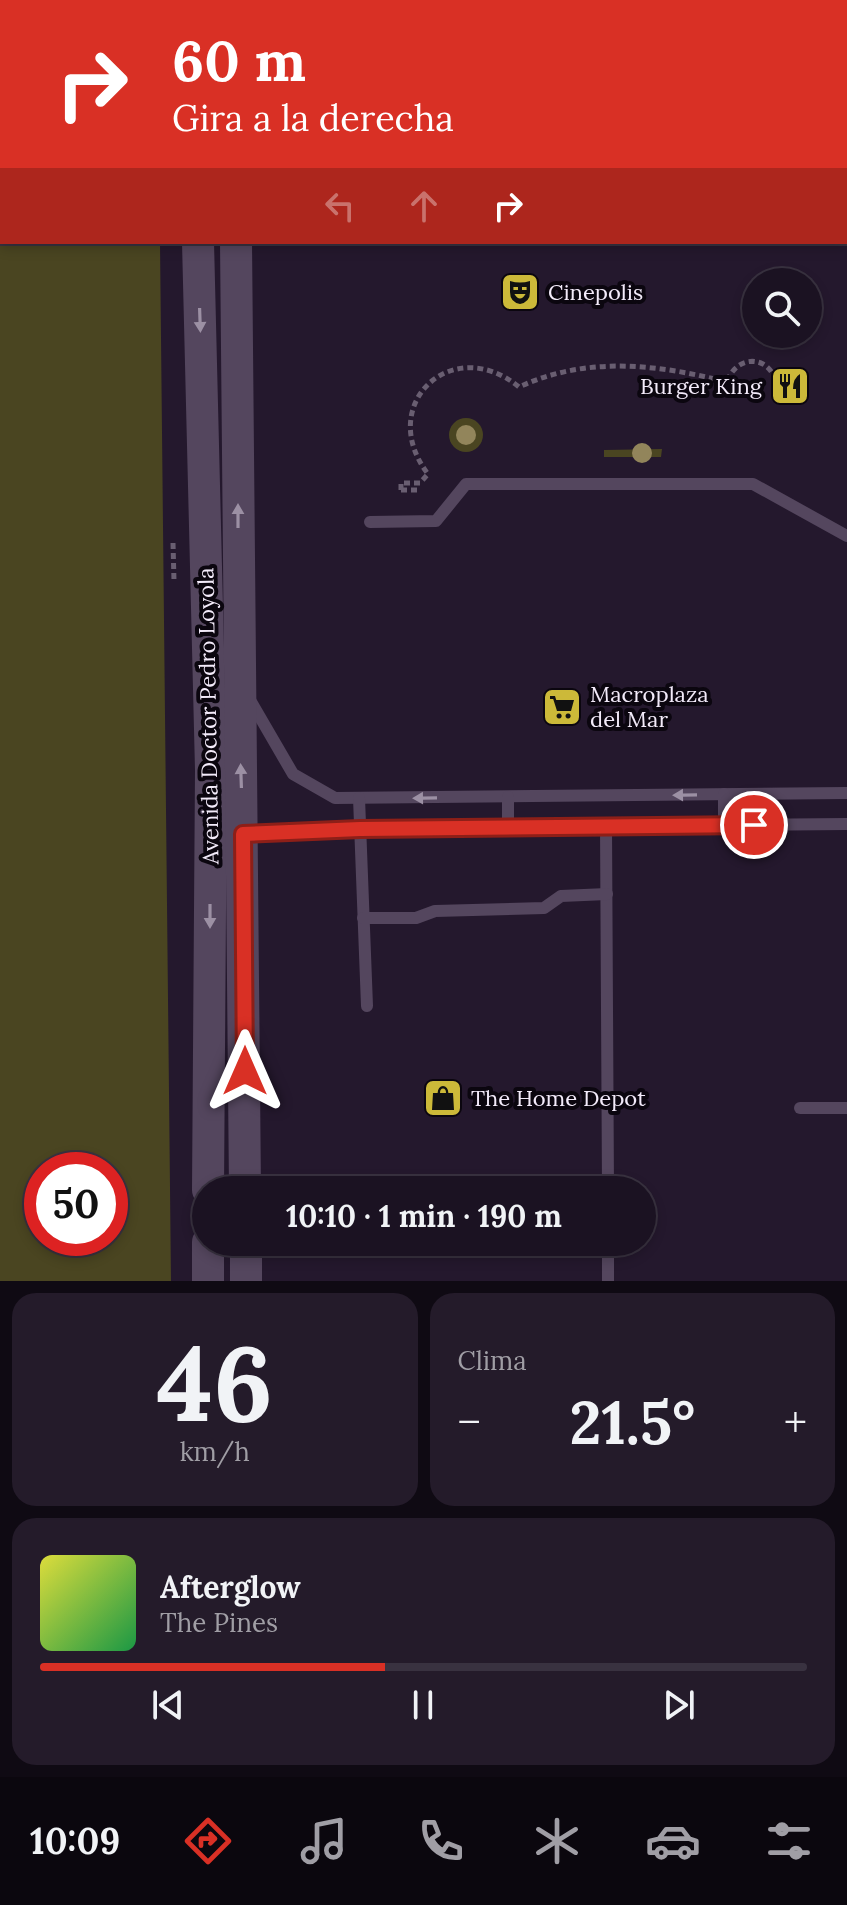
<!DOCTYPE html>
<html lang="es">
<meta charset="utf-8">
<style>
:root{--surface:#1b1222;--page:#241b2a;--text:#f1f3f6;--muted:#a09ea5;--line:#393240;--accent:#d93025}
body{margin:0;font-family:Lora,serif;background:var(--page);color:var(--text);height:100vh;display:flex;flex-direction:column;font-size:30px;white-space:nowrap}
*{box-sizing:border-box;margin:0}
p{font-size:26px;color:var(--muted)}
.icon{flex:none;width:44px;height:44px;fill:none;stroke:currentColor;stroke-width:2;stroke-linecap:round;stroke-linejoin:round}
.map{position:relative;height:1281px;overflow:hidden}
.drawer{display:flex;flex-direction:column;gap:12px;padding:12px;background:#0f0a13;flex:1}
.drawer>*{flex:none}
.hud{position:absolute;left:0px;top:0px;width:848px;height:244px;box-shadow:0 4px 12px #0003,0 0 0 2px var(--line);background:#d93025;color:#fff;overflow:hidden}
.buttons{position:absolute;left:742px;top:268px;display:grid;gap:16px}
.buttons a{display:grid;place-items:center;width:80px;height:80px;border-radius:50%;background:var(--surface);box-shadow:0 4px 12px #0003,0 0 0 2px var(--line);font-size:40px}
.speed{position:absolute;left:24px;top:1152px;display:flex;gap:16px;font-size:40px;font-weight:700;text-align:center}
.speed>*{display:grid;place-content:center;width:104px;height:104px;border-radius:50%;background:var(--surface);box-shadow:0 4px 12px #0003,0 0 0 2px var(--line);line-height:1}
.speed .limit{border:12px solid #d22;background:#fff;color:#111}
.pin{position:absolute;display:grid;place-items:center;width:68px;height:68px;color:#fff;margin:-34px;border:4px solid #fff;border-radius:50%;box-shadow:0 2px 8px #0007}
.me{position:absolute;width:88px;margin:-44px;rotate:0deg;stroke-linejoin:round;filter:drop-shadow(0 0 6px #0008)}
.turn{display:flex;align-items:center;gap:28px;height:168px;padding:0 40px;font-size:36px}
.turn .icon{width:104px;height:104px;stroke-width:2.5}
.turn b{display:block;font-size:56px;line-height:68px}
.lanes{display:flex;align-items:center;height:76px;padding:0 40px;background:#0003;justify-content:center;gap:40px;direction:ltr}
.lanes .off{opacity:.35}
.big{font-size:60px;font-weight:800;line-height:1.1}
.drawer .widget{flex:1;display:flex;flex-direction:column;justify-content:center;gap:12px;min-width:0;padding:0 28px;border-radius:24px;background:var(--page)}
.drawer .dial{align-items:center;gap:0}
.dial b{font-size:104px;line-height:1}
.song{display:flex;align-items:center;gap:24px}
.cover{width:96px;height:96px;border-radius:12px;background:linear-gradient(135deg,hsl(60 70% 55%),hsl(140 70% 35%))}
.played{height:8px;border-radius:4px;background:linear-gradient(90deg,var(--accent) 45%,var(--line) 45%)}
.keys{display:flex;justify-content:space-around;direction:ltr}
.heat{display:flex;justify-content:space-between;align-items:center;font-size:44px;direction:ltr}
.drawer .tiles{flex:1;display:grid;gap:12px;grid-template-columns:1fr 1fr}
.widget:last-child{grid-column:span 2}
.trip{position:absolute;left:192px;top:1176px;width:464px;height:80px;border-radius:40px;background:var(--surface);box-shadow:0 4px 12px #0003,0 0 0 2px var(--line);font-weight:800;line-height:80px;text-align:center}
.tabs{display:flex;height:128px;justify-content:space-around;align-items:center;background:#0b070e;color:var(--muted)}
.tabs .icon{width:56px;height:56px}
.tabs .on{color:var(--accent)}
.tabs b{font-size:36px;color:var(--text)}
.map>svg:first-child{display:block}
.green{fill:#4a4521;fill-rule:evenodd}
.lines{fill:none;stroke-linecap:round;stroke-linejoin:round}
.path{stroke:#695e71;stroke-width:5;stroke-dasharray:6 4;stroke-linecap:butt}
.service{stroke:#54465e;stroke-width:12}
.minor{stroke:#54465e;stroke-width:24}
.secondary{stroke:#54465e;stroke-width:32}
.tree{fill:#92855b}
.oneway{fill:#9c90a4}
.route-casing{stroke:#8d1f18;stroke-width:20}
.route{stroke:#d93025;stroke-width:14}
.labels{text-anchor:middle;stroke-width:8;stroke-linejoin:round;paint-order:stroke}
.poi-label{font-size:22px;fill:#f3ebfa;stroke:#0b060f;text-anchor:start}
.street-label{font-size:22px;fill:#f3ebfa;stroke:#0b060f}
</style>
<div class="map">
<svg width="847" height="1281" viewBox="0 0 847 1281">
<rect width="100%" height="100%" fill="#24182d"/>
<g class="green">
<path d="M0 0H157L2 2V242H160L171 1281H0ZM42 1170H110V1238H42Z"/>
<circle cx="466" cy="435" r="17"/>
<path d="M662 449 661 457H604V450Z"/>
</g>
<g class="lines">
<g class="path">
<path d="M401 490V483H420L428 474C375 405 452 332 519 387 586 356 657 364 727 382 738 349 780 358 775 392"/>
<path d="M401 490H420"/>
<path d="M173 543 174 581"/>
</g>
<g class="service">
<path d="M846 129H847"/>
<path d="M370 522 436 521 466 484H753L847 536"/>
<path d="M250 700 293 774 335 798 847 793"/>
<path d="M724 794V825"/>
<path d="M508 797V827"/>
<path d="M359 798 367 1006"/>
<path d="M606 826 608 1190"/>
<path d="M245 834 360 829 847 824"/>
<path d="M363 918H416L435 911 544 908 561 896 607 894"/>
<path d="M800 1108H847"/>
<path d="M608 1242V1281"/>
</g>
<g class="minor">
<path d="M491 0V2"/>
<path d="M706 0V2"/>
<path d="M783 2 847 1"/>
</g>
<g class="secondary">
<path d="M191 0V2"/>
<path d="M235 0V2"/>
<path d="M198 242 211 770 208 1190"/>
<path d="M236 242C238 558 243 874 245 1190"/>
<path d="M246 1242V1281"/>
<path d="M208 1281V1242"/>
</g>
</g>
<g class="tree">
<circle cx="466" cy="435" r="10"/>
<circle cx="642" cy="453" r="10"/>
</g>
<defs><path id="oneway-solid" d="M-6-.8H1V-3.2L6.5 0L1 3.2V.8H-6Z" transform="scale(2)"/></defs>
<g class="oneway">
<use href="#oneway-solid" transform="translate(200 320) rotate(88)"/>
<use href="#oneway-solid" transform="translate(238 516) rotate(-90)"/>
<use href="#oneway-solid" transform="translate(241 776) rotate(-92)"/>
<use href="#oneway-solid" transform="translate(685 795) rotate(179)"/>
<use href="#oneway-solid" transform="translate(425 798) rotate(179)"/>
<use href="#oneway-solid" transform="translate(210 916) rotate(90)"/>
</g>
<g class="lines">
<g class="route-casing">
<path id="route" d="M245 1071 243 834 360 829 754 825"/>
</g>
<use href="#route" class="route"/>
</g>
<defs>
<g id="theatre-square" transform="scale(2)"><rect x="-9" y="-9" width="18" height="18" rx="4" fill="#ccb939" stroke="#0b060f"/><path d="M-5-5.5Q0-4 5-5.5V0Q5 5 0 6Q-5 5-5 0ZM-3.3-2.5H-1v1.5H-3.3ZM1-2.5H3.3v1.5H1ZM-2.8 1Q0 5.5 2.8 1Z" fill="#111"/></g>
<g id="restaurant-square" transform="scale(2)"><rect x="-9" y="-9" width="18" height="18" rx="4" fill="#ccb939" stroke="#0b060f"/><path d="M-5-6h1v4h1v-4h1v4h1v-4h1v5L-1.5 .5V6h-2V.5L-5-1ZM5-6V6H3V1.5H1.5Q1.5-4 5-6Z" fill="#111"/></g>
<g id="supermarket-square" transform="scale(2)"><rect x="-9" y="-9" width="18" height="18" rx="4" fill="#ccb939" stroke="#0b060f"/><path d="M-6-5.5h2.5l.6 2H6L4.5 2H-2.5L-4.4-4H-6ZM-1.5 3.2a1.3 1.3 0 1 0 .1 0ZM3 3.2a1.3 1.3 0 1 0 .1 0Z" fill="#111"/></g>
<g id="shop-square" transform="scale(2)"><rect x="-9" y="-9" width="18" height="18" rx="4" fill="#ccb939" stroke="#0b060f"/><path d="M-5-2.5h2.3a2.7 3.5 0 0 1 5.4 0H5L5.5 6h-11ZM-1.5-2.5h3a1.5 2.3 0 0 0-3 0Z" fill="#111"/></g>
</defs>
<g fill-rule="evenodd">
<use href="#theatre-square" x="520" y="292"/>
<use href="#restaurant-square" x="790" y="386"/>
<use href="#supermarket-square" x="562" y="707"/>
<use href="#shop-square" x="443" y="1098"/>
</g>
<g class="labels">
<g class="poi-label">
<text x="548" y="300">Cinepolis</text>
<text x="762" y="394" text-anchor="end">Burger King</text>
<text x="590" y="702">Macroplaza<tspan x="590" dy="25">del Mar</tspan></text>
<text x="471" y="1106">The Home Depot</text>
</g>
<g class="street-label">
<text transform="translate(208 716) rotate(-91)" y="8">Avenida Doctor Pedro Loyola</text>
</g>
</g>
</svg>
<div class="buttons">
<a><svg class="icon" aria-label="search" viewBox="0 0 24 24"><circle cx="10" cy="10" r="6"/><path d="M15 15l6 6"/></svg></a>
</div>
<div class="speed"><div class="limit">50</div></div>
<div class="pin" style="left:754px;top:825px;background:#d93025"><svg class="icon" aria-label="arrive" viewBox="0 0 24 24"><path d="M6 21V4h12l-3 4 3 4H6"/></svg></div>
<svg class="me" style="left:245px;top:1071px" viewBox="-20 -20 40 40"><path d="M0-17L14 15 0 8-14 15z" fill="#d93025" stroke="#fff" stroke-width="4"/></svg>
<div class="trip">10:10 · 1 min · 190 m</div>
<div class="hud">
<div class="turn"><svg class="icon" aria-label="right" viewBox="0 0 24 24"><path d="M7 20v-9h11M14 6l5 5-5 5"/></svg><div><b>60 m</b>Gira a la derecha</div></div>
<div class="lanes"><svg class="icon off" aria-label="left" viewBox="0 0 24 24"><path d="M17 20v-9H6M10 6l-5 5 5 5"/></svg><svg class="icon off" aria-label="ahead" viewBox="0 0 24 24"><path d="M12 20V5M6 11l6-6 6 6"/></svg><svg class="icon" aria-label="right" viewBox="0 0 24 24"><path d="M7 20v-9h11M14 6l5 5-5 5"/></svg></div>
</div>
</div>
<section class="drawer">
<div class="tiles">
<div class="widget dial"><b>46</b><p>km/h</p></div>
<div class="widget"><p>Clima</p>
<div class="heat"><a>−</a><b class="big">21.5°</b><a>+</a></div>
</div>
<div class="widget">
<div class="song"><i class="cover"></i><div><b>Afterglow</b><p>The Pines</p></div></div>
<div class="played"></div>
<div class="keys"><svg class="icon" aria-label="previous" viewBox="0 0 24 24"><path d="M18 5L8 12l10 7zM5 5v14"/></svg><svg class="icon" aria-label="pause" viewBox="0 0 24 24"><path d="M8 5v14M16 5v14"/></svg><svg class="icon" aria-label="next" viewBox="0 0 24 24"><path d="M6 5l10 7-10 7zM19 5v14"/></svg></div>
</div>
</div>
</section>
<nav class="tabs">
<b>10:09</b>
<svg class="icon on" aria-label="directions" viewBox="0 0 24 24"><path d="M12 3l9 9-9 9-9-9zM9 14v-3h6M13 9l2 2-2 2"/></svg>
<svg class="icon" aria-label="music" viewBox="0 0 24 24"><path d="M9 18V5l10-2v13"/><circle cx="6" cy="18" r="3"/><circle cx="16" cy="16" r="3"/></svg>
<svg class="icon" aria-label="phone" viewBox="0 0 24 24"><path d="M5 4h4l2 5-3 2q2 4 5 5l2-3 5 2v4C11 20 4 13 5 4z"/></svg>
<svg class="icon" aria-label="climate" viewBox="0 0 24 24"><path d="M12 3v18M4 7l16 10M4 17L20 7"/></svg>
<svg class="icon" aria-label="car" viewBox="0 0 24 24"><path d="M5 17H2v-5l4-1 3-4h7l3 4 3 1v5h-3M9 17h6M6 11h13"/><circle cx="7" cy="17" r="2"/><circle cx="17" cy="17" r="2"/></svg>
<svg class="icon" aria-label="filters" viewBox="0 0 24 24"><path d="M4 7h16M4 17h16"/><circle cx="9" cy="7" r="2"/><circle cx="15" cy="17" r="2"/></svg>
</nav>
